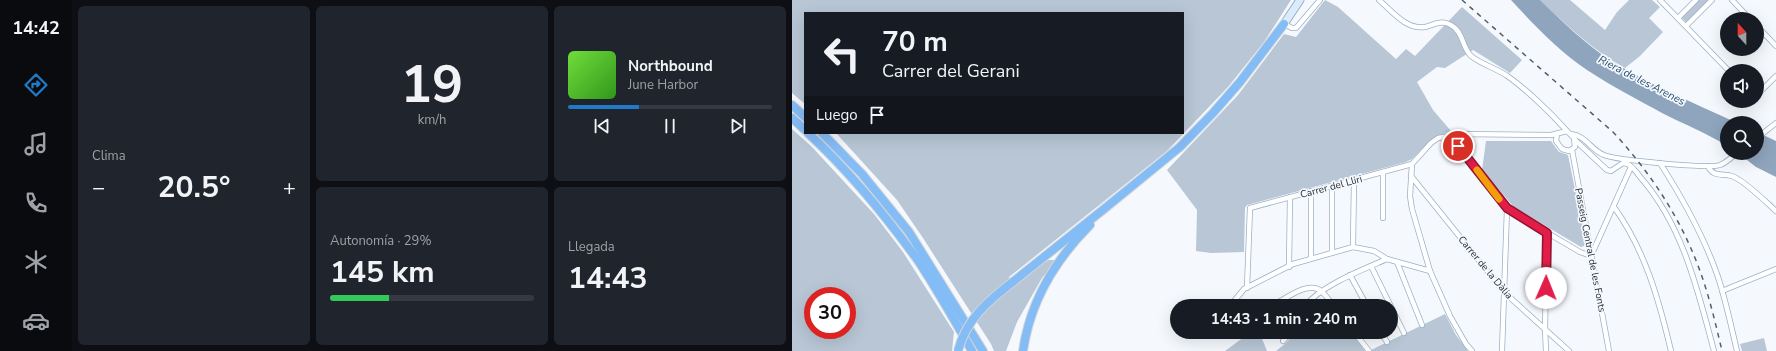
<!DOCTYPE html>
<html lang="es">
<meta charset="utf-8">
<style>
:root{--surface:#171b24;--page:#20242c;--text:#f1f3f6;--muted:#9ea1a6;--line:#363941;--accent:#207ac7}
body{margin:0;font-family:"Nunito Sans",sans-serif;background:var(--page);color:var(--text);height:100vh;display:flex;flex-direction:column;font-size:15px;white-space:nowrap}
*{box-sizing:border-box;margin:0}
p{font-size:13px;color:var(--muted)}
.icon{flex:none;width:22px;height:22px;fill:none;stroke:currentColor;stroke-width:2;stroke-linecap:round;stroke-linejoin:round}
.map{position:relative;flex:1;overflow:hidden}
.sheet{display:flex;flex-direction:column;gap:6px;padding:6px;background:#0d0f14;width:720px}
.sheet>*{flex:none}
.banner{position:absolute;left:12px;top:12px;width:380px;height:122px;border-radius:0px;box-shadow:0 4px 16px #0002;background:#171b24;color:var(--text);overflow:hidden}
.needle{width:26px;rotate:339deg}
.tools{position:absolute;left:928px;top:12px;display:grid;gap:8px}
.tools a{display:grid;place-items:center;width:44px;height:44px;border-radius:50%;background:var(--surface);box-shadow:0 4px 16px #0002;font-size:20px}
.speed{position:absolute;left:12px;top:287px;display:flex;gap:8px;font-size:20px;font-weight:700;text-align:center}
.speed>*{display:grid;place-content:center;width:52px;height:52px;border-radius:50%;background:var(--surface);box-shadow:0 4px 16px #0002;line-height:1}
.speed .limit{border:6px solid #d22;background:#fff;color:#111}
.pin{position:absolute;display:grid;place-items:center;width:34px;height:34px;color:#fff;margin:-17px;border:2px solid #fff;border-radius:50%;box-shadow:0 1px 4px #0007}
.me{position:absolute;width:44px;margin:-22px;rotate:1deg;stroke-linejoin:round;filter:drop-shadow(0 0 3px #0008)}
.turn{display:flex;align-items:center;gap:14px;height:84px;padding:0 12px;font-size:18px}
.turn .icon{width:52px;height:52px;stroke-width:2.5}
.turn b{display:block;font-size:28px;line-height:34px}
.then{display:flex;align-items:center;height:38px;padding:0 12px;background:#0003;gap:8px;font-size:15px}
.big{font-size:30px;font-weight:700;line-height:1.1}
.sheet .tile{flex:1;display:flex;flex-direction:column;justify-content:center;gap:6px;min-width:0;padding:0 14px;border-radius:6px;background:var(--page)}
.sheet .dial{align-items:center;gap:0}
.dial b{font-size:52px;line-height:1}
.song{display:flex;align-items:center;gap:12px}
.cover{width:48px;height:48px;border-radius:6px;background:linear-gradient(135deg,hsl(100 70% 55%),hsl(110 70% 35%))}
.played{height:4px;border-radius:2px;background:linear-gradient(90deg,var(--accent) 35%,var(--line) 35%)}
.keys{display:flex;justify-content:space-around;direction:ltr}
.heat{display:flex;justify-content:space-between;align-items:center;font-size:22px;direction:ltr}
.charge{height:6px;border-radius:3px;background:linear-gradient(90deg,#34c759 29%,var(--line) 0)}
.sheet .tiles{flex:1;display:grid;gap:6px;grid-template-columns:repeat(3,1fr)}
.tile:first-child{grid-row:span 2}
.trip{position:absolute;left:378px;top:299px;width:228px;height:40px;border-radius:20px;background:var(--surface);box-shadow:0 4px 16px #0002;font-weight:700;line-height:40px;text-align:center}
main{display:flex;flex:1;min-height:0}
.tabs{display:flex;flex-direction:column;width:72px;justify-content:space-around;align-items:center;background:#090b0e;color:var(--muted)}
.tabs .icon{width:28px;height:28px}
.tabs .selected{color:var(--accent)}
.tabs b{font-size:18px;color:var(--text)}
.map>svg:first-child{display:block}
.green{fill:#b8c6d5;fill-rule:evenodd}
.water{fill:#8fa5bd}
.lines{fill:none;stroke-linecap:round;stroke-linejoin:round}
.minor-casing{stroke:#9bb0c6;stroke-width:6}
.secondary-casing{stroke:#9bb0c6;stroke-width:9}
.motorway-casing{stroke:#d3d5d7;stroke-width:10}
.minor{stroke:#fff;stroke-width:4.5}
.secondary{stroke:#daebfc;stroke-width:7}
.motorway{stroke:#84bcf6;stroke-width:8}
.rail{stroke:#565e65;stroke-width:1.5;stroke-dasharray:5 5;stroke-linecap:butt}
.motorway-bridge-casing{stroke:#d3d5d7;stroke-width:10;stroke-linecap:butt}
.motorway-bridge{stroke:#84bcf6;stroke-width:8}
.route-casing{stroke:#92132f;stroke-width:10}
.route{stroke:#e11d48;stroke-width:7}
.slow{stroke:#f59e0b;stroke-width:7}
.labels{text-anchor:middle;stroke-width:3.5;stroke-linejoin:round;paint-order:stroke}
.street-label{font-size:10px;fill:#252e36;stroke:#f5f9fe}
.water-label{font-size:11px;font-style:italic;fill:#284c6f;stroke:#f5f9fe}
</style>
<main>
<nav class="tabs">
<b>14:42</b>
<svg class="icon selected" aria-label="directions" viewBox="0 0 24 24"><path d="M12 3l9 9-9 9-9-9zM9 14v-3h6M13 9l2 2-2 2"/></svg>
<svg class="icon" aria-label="music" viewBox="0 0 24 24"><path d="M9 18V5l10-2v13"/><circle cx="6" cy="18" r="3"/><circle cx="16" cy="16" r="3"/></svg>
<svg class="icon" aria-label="phone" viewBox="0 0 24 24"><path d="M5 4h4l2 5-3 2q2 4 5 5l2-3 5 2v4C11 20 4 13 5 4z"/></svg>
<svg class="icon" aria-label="climate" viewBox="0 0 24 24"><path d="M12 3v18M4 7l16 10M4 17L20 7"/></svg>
<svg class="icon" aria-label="car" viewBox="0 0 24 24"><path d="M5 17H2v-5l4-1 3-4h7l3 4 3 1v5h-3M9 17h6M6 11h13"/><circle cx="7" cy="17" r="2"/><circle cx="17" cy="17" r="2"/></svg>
</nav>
<section class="sheet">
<div class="tiles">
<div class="tile"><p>Clima</p>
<div class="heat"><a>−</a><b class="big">20.5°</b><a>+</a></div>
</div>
<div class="tile dial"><b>19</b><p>km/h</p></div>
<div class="tile">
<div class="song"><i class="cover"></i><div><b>Northbound</b><p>June Harbor</p></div></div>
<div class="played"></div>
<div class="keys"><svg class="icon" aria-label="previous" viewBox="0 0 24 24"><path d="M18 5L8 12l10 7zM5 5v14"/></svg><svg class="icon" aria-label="pause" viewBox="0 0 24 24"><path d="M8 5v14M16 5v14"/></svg><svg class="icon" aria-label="next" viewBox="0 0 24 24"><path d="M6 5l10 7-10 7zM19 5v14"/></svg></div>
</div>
<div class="tile"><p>Autonomía · 29%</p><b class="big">145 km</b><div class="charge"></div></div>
<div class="tile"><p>Llegada</p><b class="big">14:43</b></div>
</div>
</section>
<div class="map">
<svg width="984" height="351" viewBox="0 0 984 351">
<rect width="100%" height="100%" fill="#f5f9fe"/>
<g class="green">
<path d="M0 0H499L472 42 436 87 375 151 217 277 218 282 257 260H262V264L250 278 225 322 214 351H202L199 344 131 238 105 200 44 133H391V13H13V104L0 93Z"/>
<path d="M533 0 546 7 604 59 614 49 623 56 670 7 730 60 718 73 681 50 653 68 645 67 625 82 641 110 659 131 641 138 620 159 614 162 455 205 453 208 452 252 419 253 404 251 405 210 375 170 446 95 492 34 504 37Z"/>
<path d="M748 0H778L813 30 825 12 837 0H860L868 7 857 18 871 32 848 56 833 68C801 50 775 26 748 0Z"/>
<path d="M907 0H917L894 22 889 17Z"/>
<path d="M0 129 20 147 82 214 111 252 162 332 160 351H0ZM21 296H55V330H21Z"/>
<path d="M694 141H759L767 152 776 155 794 244 792 246 789 247 722 207 690 170Z"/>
<path d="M653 314 664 335 676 351H577Z"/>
<path d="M451 332H460L469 336 475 351H433L452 337Z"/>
<path d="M504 332H559L573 351H484L494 343Z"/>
<path d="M972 338 975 351H950L948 344Z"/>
</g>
<g class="water">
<path d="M719 0H748C771 22 792 43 818 60 858 85 902 103 945 123H935V146C915 133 891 124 870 113 845 99 819 86 795 70 767 51 742 25 719 0Z"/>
<path d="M965 132 984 141V177L964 167 946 153H965Z"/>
</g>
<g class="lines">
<g class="minor-casing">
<g id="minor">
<path d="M587 0C600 11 614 30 633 27 641 25 648 20 657 24 672 31 669 46 679 56 689 64 703 68 714 75 734 89 759 113 775 131"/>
<path d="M868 0 937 71"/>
<path d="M940 0 958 19"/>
<path d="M886 18 904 0"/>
<path d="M492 24 500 28H504L528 0"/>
<path d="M894 26 920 0"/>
<path d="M965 26 984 46"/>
<path d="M965 95 984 76"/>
<path d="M779 134C793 135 799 150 812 155 824 160 917 169 928 165 934 163 940 157 945 153"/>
<path d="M658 136 715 209 788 252 799 256 839 167"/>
<path d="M965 138 984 123"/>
<path d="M783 140 815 170 819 171 831 163C839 163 844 172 849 178 891 226 906 291 922 351"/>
<path d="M780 150 817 351"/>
<path d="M868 163C891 199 912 236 926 277 934 301 939 326 945 351"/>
<path d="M916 166C921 178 931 173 940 176 952 180 974 202 984 211"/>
<path d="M591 172V218"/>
<path d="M619 176 713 293 777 351"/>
<path d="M822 207C853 250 867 300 879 351"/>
<path d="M561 247 562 180"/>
<path d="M540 253V186"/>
<path d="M519 258V191"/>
<path d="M605 262 630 325"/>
<path d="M579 266 612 333"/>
<path d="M497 267 498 197"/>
<path d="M558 275 575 306"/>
<path d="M455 288 458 208 620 164"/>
<path d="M930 291 984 269"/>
<path d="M438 306 452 289 501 264 561 247 582 251 595 259 638 271"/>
<path d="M480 306C492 300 516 280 529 291 534 295 538 301 541 306"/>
<path d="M513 306C530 285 570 270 595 259"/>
<path d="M562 332 577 351"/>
<path d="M589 332 595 342"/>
<path d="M491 341 499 332"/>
<path d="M680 351 674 344 658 316 638 271 620 209 618 196 620 164 639 143 646 138 658 136 666 134 759 135 775 131 782 138 783 147 777 151 770 149 764 141 765 134"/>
<path d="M710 351 715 209"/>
<path d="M754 351 753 329 755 233"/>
</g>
</g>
<g class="secondary-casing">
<path id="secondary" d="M492 24 508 0"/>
</g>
<g class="motorway-casing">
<g id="motorway">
<path d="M0 105 13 117"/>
<path d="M0 118 13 130"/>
<path d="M16 133C58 172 94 216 127 262 146 291 163 321 180 351"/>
<path d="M30 133 70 174 117 232 191 351"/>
<path d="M222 281 312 209 388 147 421 113 448 82 492 24"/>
<path d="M231 351C238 302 263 260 298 225"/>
</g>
</g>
<use href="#minor" class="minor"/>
<use href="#secondary" class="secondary"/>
<use href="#motorway" class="motorway"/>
<path class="rail" d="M670 0 821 132C857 171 886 214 905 263 916 291 923 321 930 351"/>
<g class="motorway-bridge-casing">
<path id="motorway-bridge" d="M166 351C174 319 197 300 222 281"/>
</g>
<use href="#motorway-bridge" class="motorway-bridge"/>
</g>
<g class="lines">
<g class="route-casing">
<path id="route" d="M666 146 715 208 755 233 754 288"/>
</g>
<use href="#route" class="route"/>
<path class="slow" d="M685 170 707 199"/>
</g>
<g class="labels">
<g class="street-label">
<text transform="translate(539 186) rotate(-15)" y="4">Carrer del Lliri</text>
<text transform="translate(799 250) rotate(79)" y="4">Passeig Central de les Fonts</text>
<text transform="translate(694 267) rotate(50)" y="4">Carrer de la Dàlia</text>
</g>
<g class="water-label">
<text transform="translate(850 80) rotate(27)" y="4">Riera de les Arenes</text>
</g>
</g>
</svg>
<div class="tools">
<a><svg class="needle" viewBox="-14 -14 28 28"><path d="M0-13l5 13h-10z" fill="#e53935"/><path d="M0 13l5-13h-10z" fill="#9ea1a6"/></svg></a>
<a><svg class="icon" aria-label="sound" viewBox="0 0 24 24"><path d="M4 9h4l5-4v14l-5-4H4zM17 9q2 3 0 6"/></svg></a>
<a><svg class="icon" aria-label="search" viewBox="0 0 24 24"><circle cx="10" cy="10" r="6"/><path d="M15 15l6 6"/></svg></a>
</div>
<div class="speed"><div class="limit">30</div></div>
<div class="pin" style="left:666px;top:146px;background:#d93025"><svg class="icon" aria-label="arrive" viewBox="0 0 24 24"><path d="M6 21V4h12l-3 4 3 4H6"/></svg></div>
<svg class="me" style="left:754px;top:288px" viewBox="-20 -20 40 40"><circle r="19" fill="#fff"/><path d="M0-13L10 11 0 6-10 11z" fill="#e11d48"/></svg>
<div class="trip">14:43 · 1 min · 240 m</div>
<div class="banner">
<div class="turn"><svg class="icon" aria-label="left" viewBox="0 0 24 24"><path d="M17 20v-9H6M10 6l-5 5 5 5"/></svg><div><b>70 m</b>Carrer del Gerani</div></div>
<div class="then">Luego<svg class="icon" aria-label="arrive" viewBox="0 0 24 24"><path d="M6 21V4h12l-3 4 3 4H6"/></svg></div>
</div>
</div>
</main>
